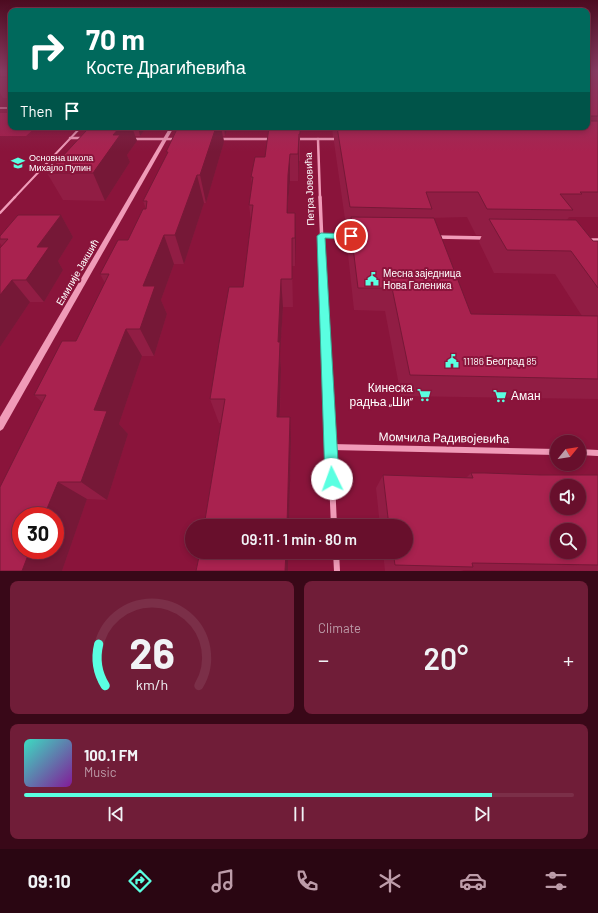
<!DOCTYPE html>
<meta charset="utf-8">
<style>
:root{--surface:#680f2c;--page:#701d38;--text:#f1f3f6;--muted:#bd9ca9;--line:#7b2f48;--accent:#5affe1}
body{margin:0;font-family:Barlow,sans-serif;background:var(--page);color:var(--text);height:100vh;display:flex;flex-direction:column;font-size:15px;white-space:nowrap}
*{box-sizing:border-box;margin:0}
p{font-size:13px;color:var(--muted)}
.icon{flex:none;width:22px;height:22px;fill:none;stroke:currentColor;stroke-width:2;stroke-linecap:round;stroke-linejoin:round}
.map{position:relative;height:571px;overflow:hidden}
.sheet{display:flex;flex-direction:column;gap:10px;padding:10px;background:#390818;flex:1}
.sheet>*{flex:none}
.top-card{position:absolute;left:8px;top:8px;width:582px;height:122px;border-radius:8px;box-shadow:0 2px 6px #0003,0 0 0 1px var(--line);background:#00695c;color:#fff;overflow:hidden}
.needle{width:26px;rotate:60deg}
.controls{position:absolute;left:550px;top:435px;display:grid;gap:8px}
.controls a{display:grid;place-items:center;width:36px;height:36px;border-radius:50%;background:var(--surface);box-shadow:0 2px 6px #0003,0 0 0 1px var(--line);font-size:20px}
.speed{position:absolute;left:12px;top:507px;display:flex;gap:8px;font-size:20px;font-weight:700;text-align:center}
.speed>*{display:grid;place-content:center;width:52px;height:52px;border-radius:50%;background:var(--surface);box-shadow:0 2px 6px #0003,0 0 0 1px var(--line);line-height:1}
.speed .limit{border:6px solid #d22;background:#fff;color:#111}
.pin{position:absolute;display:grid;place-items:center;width:34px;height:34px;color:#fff;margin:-17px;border:2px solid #fff;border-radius:50%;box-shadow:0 1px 4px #0007}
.me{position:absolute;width:44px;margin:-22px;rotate:357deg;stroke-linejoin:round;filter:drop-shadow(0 0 3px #0008)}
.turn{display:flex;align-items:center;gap:14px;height:84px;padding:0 12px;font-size:18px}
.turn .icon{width:52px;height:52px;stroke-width:2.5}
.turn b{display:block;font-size:28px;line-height:34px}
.then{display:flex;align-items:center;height:38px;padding:0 12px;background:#0003;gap:8px;font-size:15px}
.big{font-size:30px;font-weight:600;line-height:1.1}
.sheet .widget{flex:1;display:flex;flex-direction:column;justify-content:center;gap:6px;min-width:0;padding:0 14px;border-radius:8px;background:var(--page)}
.sheet .dial{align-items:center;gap:0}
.dial svg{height:104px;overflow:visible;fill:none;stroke:var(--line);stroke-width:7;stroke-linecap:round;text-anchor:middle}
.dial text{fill:var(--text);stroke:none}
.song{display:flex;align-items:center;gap:12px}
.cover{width:48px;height:48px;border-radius:6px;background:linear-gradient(135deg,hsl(170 70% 55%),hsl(290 70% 35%))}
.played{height:4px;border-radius:2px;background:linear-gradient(90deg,var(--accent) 85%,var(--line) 85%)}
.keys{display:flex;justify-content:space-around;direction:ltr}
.heat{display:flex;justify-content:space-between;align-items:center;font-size:22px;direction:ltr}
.sheet .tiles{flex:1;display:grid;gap:10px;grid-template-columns:1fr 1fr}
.widget:last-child{grid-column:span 2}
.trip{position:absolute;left:185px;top:519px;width:228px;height:40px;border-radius:20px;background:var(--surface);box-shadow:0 2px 6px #0003,0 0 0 1px var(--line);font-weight:600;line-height:40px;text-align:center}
.tabs{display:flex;height:64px;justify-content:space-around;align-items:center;background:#2a0612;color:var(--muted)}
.tabs .icon{width:28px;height:28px}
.tabs .selected{color:var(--accent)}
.tabs b{font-size:18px;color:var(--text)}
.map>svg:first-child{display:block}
.green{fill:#a41c4a}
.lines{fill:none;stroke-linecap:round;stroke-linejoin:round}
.service-far2{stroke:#f09bb8;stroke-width:1.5}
.service-far1{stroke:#f09bb8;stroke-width:2}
.service{stroke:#f09bb8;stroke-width:2.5}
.minor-far3{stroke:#f09bb8;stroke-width:2.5}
.minor-far2{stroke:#f09bb8;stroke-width:3.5}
.minor-far1{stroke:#f09bb8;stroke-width:4.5}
.minor{stroke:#f09bb8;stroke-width:6}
.tertiary{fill:#f09bb8;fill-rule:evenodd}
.wall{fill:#911d44;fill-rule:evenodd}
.shaded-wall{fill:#761837}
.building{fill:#a9224f;stroke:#761837;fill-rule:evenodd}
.route{fill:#5affe1;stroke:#3aa692}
.labels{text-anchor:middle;stroke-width:4;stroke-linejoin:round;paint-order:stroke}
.far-poi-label{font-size:9px;fill:#fff;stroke:#8a143b;text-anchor:start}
.street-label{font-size:10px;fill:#fff;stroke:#8a143b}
.poi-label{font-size:10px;fill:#fff;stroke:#8a143b;text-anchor:start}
.near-poi-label{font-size:12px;fill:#fff;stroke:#8a143b;text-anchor:end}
.near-street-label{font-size:12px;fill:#fff;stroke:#8a143b}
</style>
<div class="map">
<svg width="598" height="571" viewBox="0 0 598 571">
<rect width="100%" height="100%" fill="#8a143b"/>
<path class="green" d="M0 113H11V127H36L26 136H0Z"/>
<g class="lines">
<path class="service-far2" d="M0 108H11"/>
<path class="service-far1" d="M14 198 81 127"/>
<path class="service" d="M0 213 15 197"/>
<g class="minor-far3">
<path d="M70 138H84"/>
<path d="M132 139H178"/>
<path d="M218 139H272"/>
<path d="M296 139H338"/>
<path d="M318 139 320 198"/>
</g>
<g class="minor-far2">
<path d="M320 197 324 291"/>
<path d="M321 236H352"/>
<path d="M436 237 486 238"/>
<path d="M588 240H598"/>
</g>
<path class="minor-far1" d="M324 290 329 413"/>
<g class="minor">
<path d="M329 412 334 526"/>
<path d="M331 447 557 452"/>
<path d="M579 452 598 453"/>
<path d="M336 552 337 571"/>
</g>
<path class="tertiary" d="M170 127H174L3 429 0 431V417Z"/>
</g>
<g class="wall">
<path d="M587 71H598V217H569L567 220 593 241H598V399L401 396 385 311 354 310 347 245 348 233H347L334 142V137H333L332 127H587ZM467 217 476 235H482L479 242 494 273 555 274 582 316 471 314 429 218Z"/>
<path d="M0 77H11V98H3L0 93Z"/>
<path d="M88 127H147L140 136H135L137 141 127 155 130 162 105 201 63 200 47 173 85 132V131Z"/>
<path d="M178 127H228L225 136H223L224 142 206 203H204L184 264H174L161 300 167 314 154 356H142L119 424 128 434 107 500 87 499 62 571 42 402 34 395 76 341 105 283 100 274 128 240 146 209 143 201 167 154 166 152Z"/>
<path d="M300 127V161H299L298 181H290L288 203V213H295V266H292L293 307H283L280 354 281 369 280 417 291 440 289 526H204L221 423H219L210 399 243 287 251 221 249 205 252 185 251 177 265 157Z"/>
<path d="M61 215 73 237 58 261 63 270 44 302H30L0 347V248L2 246 0 243V236Z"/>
<path d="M471 473 541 475H598V571L464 570 461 571H385L383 552H406V526H380L376 488 383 475 466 478Z"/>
</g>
<g class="shaded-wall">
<path d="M120 127H132L137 141 127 155 130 162 105 201 93 173 113 135Z"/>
<path d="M138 127H147L140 136Z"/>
<path d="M216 127H221L224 142 206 203 200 175Z"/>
<path d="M224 127H228L225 136Z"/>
<path d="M299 134V161L298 181V154Z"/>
<path d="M290 154V181L288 203V241L287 213 288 175Z"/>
<path d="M197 175 204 203 184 264 175 235Z"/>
<path d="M295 213 296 242 295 266Z"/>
<path d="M61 215 73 237 58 261 63 270 44 302 26 280 37 247Z"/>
<path d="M164 235 174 264 161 300 167 314 154 356 140 329 143 286Z"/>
<path d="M281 279 283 307 280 354 281 369 279 440 277 417 278 342Z"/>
<path d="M12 280 30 302 0 347V295Z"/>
<path d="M126 329 142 356 119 424 128 434 107 500 81 482 94 410Z"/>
<path d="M290 417 291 440 289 526H287Z"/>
<path d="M58 482 87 499 62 571H22L30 550H55V516H44Z"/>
<path d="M286 552H288V571H285Z"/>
</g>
<g class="building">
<rect x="0" y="71" width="11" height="6"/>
<rect x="587" y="71" width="11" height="45"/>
<path d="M587 121H598V192H580L582 194H560L573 210 487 209 478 192H426L432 209 350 207 337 127H587Z"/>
<path d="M88 127H120L113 135H120L93 173H47L86 131H85Z"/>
<path d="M178 127H216L200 175H197L175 235H164L143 286H155L140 329H126L94 410 107 411 81 482H58L44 516H21V550H30L22 571H0V487L46 395H34L62 341H76L109 274H100L118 240H128L143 209H146L147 201H143L168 152H166Z"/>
<path d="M269 127H300V134H299L298 154H290L288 175 287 213H295V238H292V279H281L278 342H280L277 417H290L287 526H204L225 399H210L219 343 229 287H243L253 205H249L253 177H251L255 157H265Z"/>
<path d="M18 215H61L37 247H49L26 280H12L0 295V248L8 239H0V236Z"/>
<path d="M351 217 434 218 471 314 598 316V379L410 375 392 288H358L350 223H352Z"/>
<path d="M489 219 576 220 593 241H598V288L571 251 507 250Z"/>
<path d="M471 473H485L541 475H598V565L472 563 473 567 395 565 393 552H406V526H389L383 475 473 478ZM557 486H579V508H557ZM557 530H579V552H557Z"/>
<path d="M200 552H286L285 571H196Z"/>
</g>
<linearGradient id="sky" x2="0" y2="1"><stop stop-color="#4c0b20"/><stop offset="0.47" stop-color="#873a60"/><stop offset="1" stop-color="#873a60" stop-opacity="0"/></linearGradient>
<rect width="598" height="151" fill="url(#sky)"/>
<path class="route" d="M321 233 351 234 355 236 351 239 325 238 339 479 337 483 332 485 327 483 325 479 317 236Z"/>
<defs>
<g id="school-bare" transform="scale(1.08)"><path d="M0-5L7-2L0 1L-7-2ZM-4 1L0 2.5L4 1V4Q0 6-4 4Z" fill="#5affe1" stroke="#8a143b" stroke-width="2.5" paint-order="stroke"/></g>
<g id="civic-bare" transform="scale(1.08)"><path d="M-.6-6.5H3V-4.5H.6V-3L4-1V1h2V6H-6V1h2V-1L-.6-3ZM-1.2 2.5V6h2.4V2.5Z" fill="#5affe1" stroke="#8a143b" stroke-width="2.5" paint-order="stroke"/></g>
<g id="supermarket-bare" transform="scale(1.08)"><path d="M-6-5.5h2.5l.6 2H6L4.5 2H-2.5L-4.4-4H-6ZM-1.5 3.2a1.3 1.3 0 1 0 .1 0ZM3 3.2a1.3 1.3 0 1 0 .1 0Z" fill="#5affe1" stroke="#8a143b" stroke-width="2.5" paint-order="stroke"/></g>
</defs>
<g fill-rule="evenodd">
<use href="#school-bare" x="18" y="163"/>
<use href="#civic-bare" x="372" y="279"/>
<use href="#civic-bare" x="452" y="361"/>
<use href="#supermarket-bare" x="424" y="395"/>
<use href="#supermarket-bare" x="500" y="396"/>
</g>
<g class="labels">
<g class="far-poi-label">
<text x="29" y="161">Основна школа<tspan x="29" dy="10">Михајло Пупин</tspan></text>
</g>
<g class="street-label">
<text transform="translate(309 189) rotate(-92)" y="4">Петра Јововића</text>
<text transform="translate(77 272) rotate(-60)" y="4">Емилије Јакшић</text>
</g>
<g class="poi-label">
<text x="383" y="277">Месна заједница<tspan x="383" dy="12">Нова Галеника</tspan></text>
<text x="463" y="365">11186 Београд 85</text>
</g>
<g class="near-poi-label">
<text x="413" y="392">Кинеска<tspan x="413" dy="14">радња „Ши”</tspan></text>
<text x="511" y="400" text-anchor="start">Аман</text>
</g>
<g class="near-street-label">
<text transform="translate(444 438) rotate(1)" y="4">Момчила Радивојевића</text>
</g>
</g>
</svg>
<div class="controls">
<a><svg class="needle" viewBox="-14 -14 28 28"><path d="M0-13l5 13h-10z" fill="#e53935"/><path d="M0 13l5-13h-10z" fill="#bd9ca9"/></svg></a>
<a><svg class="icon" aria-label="sound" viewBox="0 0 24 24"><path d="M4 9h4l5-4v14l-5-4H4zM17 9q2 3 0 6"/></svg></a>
<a><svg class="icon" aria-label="search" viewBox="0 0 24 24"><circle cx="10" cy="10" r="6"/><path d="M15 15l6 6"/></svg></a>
</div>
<div class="speed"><div class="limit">30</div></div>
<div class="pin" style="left:351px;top:236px;background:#d93025"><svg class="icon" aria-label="arrive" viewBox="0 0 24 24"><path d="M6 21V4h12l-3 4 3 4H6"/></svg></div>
<svg class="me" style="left:332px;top:479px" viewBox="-20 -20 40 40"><circle r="19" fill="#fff"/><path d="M0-13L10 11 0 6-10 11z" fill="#5affe1"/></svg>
<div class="trip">09:11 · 1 min · 80 m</div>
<div class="top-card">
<div class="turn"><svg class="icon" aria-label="right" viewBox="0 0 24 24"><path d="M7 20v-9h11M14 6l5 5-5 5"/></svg><div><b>70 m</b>Косте Драгићевића</div></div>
<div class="then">Then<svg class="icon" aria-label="arrive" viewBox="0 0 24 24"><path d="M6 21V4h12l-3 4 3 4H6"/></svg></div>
</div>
</div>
<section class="sheet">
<div class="tiles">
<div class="widget dial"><svg viewBox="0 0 100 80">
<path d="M14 69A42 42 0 1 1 86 69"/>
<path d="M14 69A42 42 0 0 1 9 37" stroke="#5affe1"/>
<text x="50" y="56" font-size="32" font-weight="700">26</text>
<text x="50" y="72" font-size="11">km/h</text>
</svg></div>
<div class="widget"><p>Climate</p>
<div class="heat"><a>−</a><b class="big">20°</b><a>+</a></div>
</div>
<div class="widget">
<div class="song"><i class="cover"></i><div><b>100.1 FM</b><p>Music</p></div></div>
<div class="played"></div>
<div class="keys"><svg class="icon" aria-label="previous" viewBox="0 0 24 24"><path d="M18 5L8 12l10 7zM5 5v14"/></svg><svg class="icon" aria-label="pause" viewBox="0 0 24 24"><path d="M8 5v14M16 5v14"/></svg><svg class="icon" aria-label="next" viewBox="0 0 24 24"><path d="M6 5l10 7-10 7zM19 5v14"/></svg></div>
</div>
</div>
</section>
<nav class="tabs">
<b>09:10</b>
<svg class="icon selected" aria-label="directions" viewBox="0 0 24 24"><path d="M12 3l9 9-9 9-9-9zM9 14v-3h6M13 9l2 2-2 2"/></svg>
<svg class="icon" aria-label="music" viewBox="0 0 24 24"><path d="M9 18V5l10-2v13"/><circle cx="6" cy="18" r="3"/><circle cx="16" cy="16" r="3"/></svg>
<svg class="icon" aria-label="phone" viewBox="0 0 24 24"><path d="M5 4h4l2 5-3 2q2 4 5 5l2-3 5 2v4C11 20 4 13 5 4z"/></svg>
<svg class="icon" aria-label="climate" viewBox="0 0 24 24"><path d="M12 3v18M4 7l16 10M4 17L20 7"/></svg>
<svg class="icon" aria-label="car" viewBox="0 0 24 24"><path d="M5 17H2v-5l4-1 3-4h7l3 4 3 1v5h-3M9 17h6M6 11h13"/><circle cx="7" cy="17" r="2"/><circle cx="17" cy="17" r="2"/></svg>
<svg class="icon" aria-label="filters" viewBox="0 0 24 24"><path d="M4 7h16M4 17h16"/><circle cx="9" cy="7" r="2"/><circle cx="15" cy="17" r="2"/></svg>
</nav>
